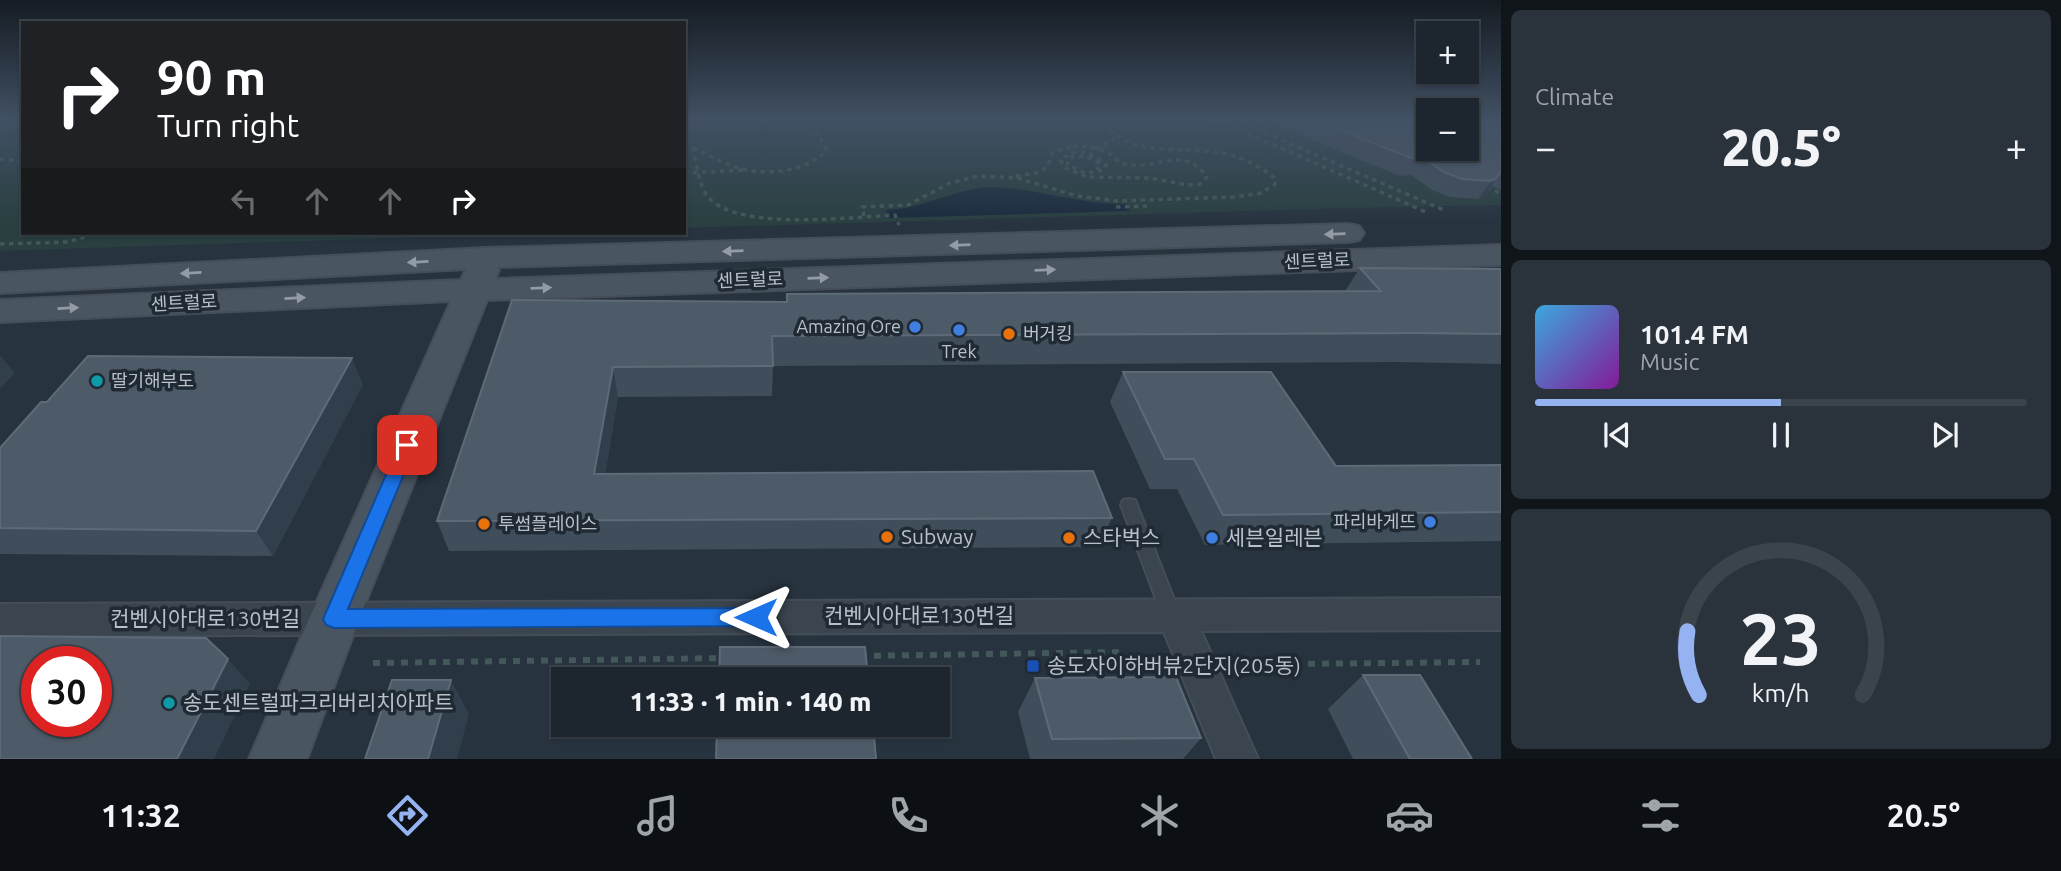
<!DOCTYPE html>
<meta charset="utf-8">
<style>
:root{--surface:#1d262f;--page:#2a323b;--text:#f1f3f6;--muted:#a0a5aa;--line:#3b434b;--accent:#95b2f1}
body{margin:0;font-family:Ubuntu,"Noto Sans KR",sans-serif;background:var(--page);color:var(--text);height:100vh;display:flex;flex-direction:column;font-size:26px;white-space:nowrap}
*{box-sizing:border-box;margin:0}
p{font-size:23px;color:var(--muted)}
.icon{flex:none;width:38px;height:38px;fill:none;stroke:currentColor;stroke-width:2;stroke-linecap:round;stroke-linejoin:round}
.map{position:relative;flex:1;overflow:hidden}
.drawer{display:flex;flex-direction:column;gap:10px;padding:10px;background:#10151a;width:560px}
.drawer>*{flex:none}
.hud{position:absolute;left:21px;top:21px;width:665px;height:214px;border-radius:0px;box-shadow:0 2px 5px #0004,0 0 0 2px var(--line);background:#202124;color:#fff;overflow:hidden}
.fabs{position:absolute;left:1416px;top:21px;display:grid;gap:14px}
.fabs a{display:grid;place-items:center;width:63px;height:63px;border-radius:0px;background:var(--surface);box-shadow:0 2px 5px #0004,0 0 0 2px var(--line);font-size:35px}
.speed{position:absolute;left:21px;top:646px;display:flex;gap:14px;font-size:35px;font-weight:700;text-align:center}
.speed>*{display:grid;place-content:center;width:91px;height:91px;border-radius:50%;background:var(--surface);box-shadow:0 2px 5px #0004,0 0 0 2px var(--line);line-height:1}
.speed .limit{border:10px solid #d22;background:#fff;color:#111}
.pin{position:absolute;display:grid;place-items:center;width:60px;height:60px;color:#fff;margin:-30px;border-radius:14px;box-shadow:0 4px 10px #0006}
.me{position:absolute;width:77px;margin:-38px;rotate:270deg;stroke-linejoin:round;filter:drop-shadow(0 0 5px #0008)}
.turn{display:flex;align-items:center;gap:24px;height:147px;padding:0 21px;font-size:32px}
.turn .icon{width:91px;height:91px;stroke-width:2.5}
.turn b{display:block;font-size:49px;line-height:60px}
.lanes{display:flex;align-items:center;height:66px;padding:0 21px;background:#0003;justify-content:center;gap:35px;direction:ltr}
.lanes .off{opacity:.35}
.big{font-size:52px;font-weight:800;line-height:1.1}
.drawer .tile{flex:1;display:flex;flex-direction:column;justify-content:center;gap:10px;min-width:0;padding:0 24px;border-radius:10px;background:var(--page)}
.drawer .dial{align-items:center;gap:0}
.dial svg{height:182px;overflow:visible;fill:none;stroke:var(--line);stroke-width:7;stroke-linecap:round;text-anchor:middle}
.dial text{fill:var(--text);stroke:none}
.song{display:flex;align-items:center;gap:21px}
.cover{width:84px;height:84px;border-radius:10px;background:linear-gradient(135deg,hsl(200 70% 55%),hsl(290 70% 35%))}
.played{height:7px;border-radius:4px;background:linear-gradient(90deg,var(--accent) 50%,var(--line) 50%)}
.keys{display:flex;justify-content:space-around;direction:ltr}
.heat{display:flex;justify-content:space-between;align-items:center;font-size:38px;direction:ltr}
.trip{position:absolute;left:551px;top:667px;width:399px;height:70px;border-radius:0px;background:var(--surface);box-shadow:0 2px 5px #0004,0 0 0 2px var(--line);font-weight:800;line-height:70px;text-align:center}
.tab-bar{display:flex;height:112px;justify-content:space-around;align-items:center;background:#0c0f13;color:var(--muted)}
.tab-bar .icon{width:49px;height:49px}
.tab-bar .active{color:var(--accent)}
.tab-bar b{font-size:32px;color:var(--text)}
main{display:flex;flex:1;min-height:0}
.map>svg:first-child{display:block}
.green{fill:#293f40}
.water{fill:#1b2b3d}
.lines{fill:none;stroke-linecap:round;stroke-linejoin:round}
.lane-casing{stroke:#454e58;stroke-width:4}
.street-casing{stroke:#454e58;stroke-width:4}
.secondary-casing{stroke:#454e58;stroke-width:4}
.path-far1{stroke:#435858;stroke-width:3.5;stroke-dasharray:4.5 4.5;stroke-linecap:butt}
.path{stroke:#435858;stroke-width:6;stroke-dasharray:7 7;stroke-linecap:butt}
.lane{fill:#3b454f;fill-rule:evenodd}
.street{fill:#3b454f;fill-rule:evenodd}
.secondary{fill:#4a5562;fill-rule:evenodd}
.wall{fill:#404e5b}
.shaded-wall{fill:#313e4b}
.building{fill:#4d5a67;stroke:#5e6a77;stroke-width:2;fill-rule:evenodd}
.oneway{fill:#929ba6}
.route{fill:#1a73e8;stroke:#114b97;stroke-width:2}
.shop-dot{fill:#3f7fe0;stroke:#202a35;stroke-width:2.5}
.food-dot{fill:#e8710a;stroke:#202a35;stroke-width:2.5}
.culture-dot{fill:#0f9aa8;stroke:#202a35;stroke-width:2.5}
.transit-dot{fill:#1a4fb4;stroke:#202a35;stroke-width:2.5}
.labels{text-anchor:middle;stroke-width:7;stroke-linejoin:round;paint-order:stroke}
.street-label{font-size:18px;fill:#b8c0ca;stroke:#202a35}
.poi-label{font-size:18px;fill:#b8c0ca;stroke:#202a35;text-anchor:start}
.near-poi-label{font-size:21px;fill:#b8c0ca;stroke:#202a35;text-anchor:start}
.near-street-label{font-size:21px;fill:#b8c0ca;stroke:#202a35}
</style>
<main>
<div class="map">
<svg width="1501" height="759" viewBox="0 0 1501 759">
<rect width="100%" height="100%" fill="#27333f"/>
<g class="green">
<path d="M0 119H23V233H546L0 251Z"/>
<path d="M684 119H1428V149H1466L1501 119V205L1348 208 684 228Z"/>
</g>
<path class="water" d="M990 187C1036 188 1080 205 1126 204L1130 211 888 218 886 210C923 209 953 189 990 187Z"/>
<g class="lines">
<g class="lane-casing">
<path id="lane" d="M1129 499 1135 500 1137 505 1180 615 1177 621 1171 623 1165 621 1162 615 1121 505 1123 500Z"/>
</g>
<g class="street-casing">
<path id="street" d="M1501 598V630L1201 631 1258 759H1216L1164 632 0 636V604Z"/>
</g>
<g class="secondary-casing">
<path id="secondary" d="M1348 224 1359 226 1364 233 1359 240 1348 242 497 267 499 270 495 279 1501 245V265L487 300 359 619 307 759H249L309 619 451 301 0 322V300L461 280 466 269 0 293V273L486 248Z"/>
</g>
<g class="path-far1">
<path d="M1215 119 1426 212"/>
<path d="M1250 119 1266 125 1278 124 1275 119"/>
<path d="M1221 121 1259 123"/>
<path d="M1240 122 1446 211"/>
<path d="M684 145 693 148C697 164 698 187 710 199 742 231 851 217 895 215L899 225"/>
<path d="M1073 146C1086 146 1100 147 1111 155 1115 158 1119 162 1124 164 1156 172 1182 143 1207 177L1200 184 1188 185 1150 178 1087 177 1066 168 1060 160C1075 147 1093 152 1106 165L1104 170 1085 173 1067 164 1070 157 1086 156 1100 164 1097 170"/>
<path d="M693 148C708 155 723 163 739 168 766 176 807 172 827 150L809 119"/>
<path d="M1096 149 1115 138"/>
<path d="M0 159 23 161"/>
<path d="M684 173 743 170"/>
<path d="M1016 176C1037 172 1047 176 1052 153L1073 146"/>
<path d="M1487 186 1501 194"/>
<path d="M1116 207 1147 206"/>
<path d="M864 216 862 207 908 205 950 183 978 176 1017 178 1077 196 1118 201 1234 197 1261 193 1275 184V178C1259 166 1241 156 1221 153 1176 145 1131 160 1100 119"/>
<path d="M0 244 67 242 99 233"/>
</g>
<g class="path">
<path d="M860 656 1122 652"/>
<path d="M373 663 726 658"/>
<path d="M1294 664 1480 662"/>
</g>
<use href="#lane" class="lane"/>
<use href="#street" class="street"/>
<use href="#secondary" class="secondary"/>
</g>
<g class="wall">
<path d="M1261 119H1501V190L1492 186 1483 198 1478 199 1450 197 1432 190 1411 175 1400 176Z"/>
<path d="M1360 268 1501 269V364L1397 362 773 366 772 396 618 397 605 474 1112 518 1098 547 449 551 437 521 512 300 787 302V294L1345 291Z"/>
<path d="M1123 372 1336 466 1501 465V541L1205 545 1177 489H1150L1110 402Z"/>
<path d="M363 384 273 556 0 554V448Z"/>
<path d="M1363 675 1472 759H1353L1328 709Z"/>
<path d="M1035 678 1201 738 1183 759H1030L1018 712Z"/>
</g>
<g class="shaded-wall">
<path d="M1501 172 1483 198 1478 199 1491 181Z"/>
<path d="M0 355 15 373 0 389Z"/>
<path d="M352 358 363 384 273 556 256 531Z"/>
<path d="M613 367 618 397 600 504 594 474Z"/>
<path d="M228 659 250 684 214 759H177Z"/>
<path d="M451 680 469 714 457 759H428Z"/>
</g>
<g class="building">
<path d="M1312 119H1428V149H1466V119H1501V172L1495 179 1491 181 1462 179 1444 172 1422 157 1411 158Z"/>
<path d="M1360 268 1501 269V334L1418 333 772 336 773 366 613 367 594 474 1093 471 1112 518 437 521 512 300 787 302V294L1381 291Z"/>
<path d="M88 356 352 358 256 531 0 528V448L41 402H47Z"/>
<path d="M1123 372H1271L1336 466 1501 465V512L1223 515 1194 459H1165Z"/>
<path d="M0 636 206 638 228 659 177 759H0ZM37 662H96V721H37Z"/>
<path d="M720 647H865L868 679H719Z"/>
<path d="M1363 675H1420L1472 759H1410Z"/>
<path d="M1176 677 1201 738 1052 739 1035 678Z"/>
<path d="M392 680H451L428 759H365Z"/>
<path d="M717 724H873L876 759H716Z"/>
</g>
<defs><path id="oneway-solid" d="M-6-.8H1V-3.2L6.5 0L1 3.2V.8H-6Z" transform="scale(1.75)"/></defs>
<g class="oneway">
<use href="#oneway-solid" transform="translate(1335 234) rotate(178)"/>
<use href="#oneway-solid" transform="translate(960 245) rotate(178)"/>
<use href="#oneway-solid" transform="translate(733 251) rotate(178)"/>
<use href="#oneway-solid" transform="translate(418 262) rotate(177)"/>
<use href="#oneway-solid" transform="translate(1045 270) rotate(-2)"/>
<use href="#oneway-solid" transform="translate(191 273) rotate(177)"/>
<use href="#oneway-solid" transform="translate(818 278) rotate(-2)"/>
<use href="#oneway-solid" transform="translate(541 288) rotate(-2)"/>
<use href="#oneway-solid" transform="translate(295 298) rotate(-3)"/>
<use href="#oneway-solid" transform="translate(68 308) rotate(-3)"/>
</g>
<linearGradient id="sky" x2="0" y2="1"><stop stop-color="#151c23"/><stop offset="0.53" stop-color="#415063"/><stop offset="1" stop-color="#415063" stop-opacity="0"/></linearGradient>
<rect width="1501" height="225" fill="url(#sky)"/>
<path class="route" d="M407 439 413 441 416 445 348 609 756 608 764 610 767 617 764 623 756 626 334 628 326 625 323 619 399 445 401 441Z"/>
<g class="shop-dot">
<circle cx="915" cy="327" r="7"/>
<circle cx="959" cy="330" r="7"/>
<circle cx="1430" cy="522" r="7"/>
<circle cx="1212" cy="538" r="7"/>
</g>
<g class="food-dot">
<circle cx="1009" cy="334" r="7"/>
<circle cx="484" cy="524" r="7"/>
<circle cx="887" cy="537" r="7"/>
<circle cx="1069" cy="538" r="7"/>
</g>
<g class="culture-dot">
<circle cx="97" cy="381" r="7"/>
<circle cx="169" cy="703" r="7"/>
</g>
<rect class="transit-dot" x="1026" y="659" width="14" height="14" rx="3.5"/>
<g class="labels">
<g class="street-label">
<text transform="translate(1317 261) rotate(-2)" y="6">센트럴로</text>
<text transform="translate(750 280) rotate(-2)" y="6">센트럴로</text>
<text transform="translate(184 303) rotate(-3)" y="6">센트럴로</text>
</g>
<g class="poi-label">
<text x="901" y="333" text-anchor="end">Amazing Ore</text>
<text x="1023" y="340">버거킹</text>
<text x="959" y="358" text-anchor="middle">Trek</text>
<text x="111" y="387">딸기해부도</text>
<text x="1416" y="528" text-anchor="end">파리바게뜨</text>
<text x="498" y="530">투썸플레이스</text>
</g>
<g class="near-poi-label">
<text x="901" y="544">Subway</text>
<text x="1083" y="545">스타벅스</text>
<text x="1226" y="545">세븐일레븐</text>
<text x="1047" y="673">송도자이하버뷰2단지(205동)</text>
<text x="183" y="710">송도센트럴파크리버리치아파트</text>
</g>
<g class="near-street-label">
<text x="919" y="623">컨벤시아대로130번길</text>
<text x="205" y="626">컨벤시아대로130번길</text>
</g>
</g>
</svg>
<div class="fabs">
<a>+</a>
<a>−</a>
</div>
<div class="speed"><div class="limit">30</div></div>
<div class="pin" style="left:407px;top:445px;background:#d93025"><svg class="icon" aria-label="arrive" viewBox="0 0 24 24"><path d="M6 21V4h12l-3 4 3 4H6"/></svg></div>
<svg class="me" style="left:756px;top:617px" viewBox="-20 -20 40 40"><path d="M0-17L14 15 0 8-14 15z" fill="#1a73e8" stroke="#fff" stroke-width="4"/></svg>
<div class="trip">11:33 · 1 min · 140 m</div>
<div class="hud">
<div class="turn"><svg class="icon" aria-label="right" viewBox="0 0 24 24"><path d="M7 20v-9h11M14 6l5 5-5 5"/></svg><div><b>90 m</b>Turn right</div></div>
<div class="lanes"><svg class="icon off" aria-label="left" viewBox="0 0 24 24"><path d="M17 20v-9H6M10 6l-5 5 5 5"/></svg><svg class="icon off" aria-label="ahead" viewBox="0 0 24 24"><path d="M12 20V5M6 11l6-6 6 6"/></svg><svg class="icon off" aria-label="ahead" viewBox="0 0 24 24"><path d="M12 20V5M6 11l6-6 6 6"/></svg><svg class="icon" aria-label="right" viewBox="0 0 24 24"><path d="M7 20v-9h11M14 6l5 5-5 5"/></svg></div>
</div>
</div>
<section class="drawer">
<div class="tile"><p>Climate</p>
<div class="heat"><a>−</a><b class="big">20.5°</b><a>+</a></div>
</div>
<div class="tile">
<div class="song"><i class="cover"></i><div><b>101.4 FM</b><p>Music</p></div></div>
<div class="played"></div>
<div class="keys"><svg class="icon" aria-label="previous" viewBox="0 0 24 24"><path d="M18 5L8 12l10 7zM5 5v14"/></svg><svg class="icon" aria-label="pause" viewBox="0 0 24 24"><path d="M8 5v14M16 5v14"/></svg><svg class="icon" aria-label="next" viewBox="0 0 24 24"><path d="M6 5l10 7-10 7zM19 5v14"/></svg></div>
</div>
<div class="tile dial"><svg viewBox="0 0 100 80">
<path d="M14 69A42 42 0 1 1 86 69"/>
<path d="M14 69A42 42 0 0 1 9 41" stroke="#95b2f1"/>
<text x="50" y="56" font-size="32" font-weight="700">23</text>
<text x="50" y="72" font-size="11">km/h</text>
</svg></div>
</section>
</main>
<nav class="tab-bar">
<b>11:32</b>
<svg class="icon active" aria-label="directions" viewBox="0 0 24 24"><path d="M12 3l9 9-9 9-9-9zM9 14v-3h6M13 9l2 2-2 2"/></svg>
<svg class="icon" aria-label="music" viewBox="0 0 24 24"><path d="M9 18V5l10-2v13"/><circle cx="6" cy="18" r="3"/><circle cx="16" cy="16" r="3"/></svg>
<svg class="icon" aria-label="phone" viewBox="0 0 24 24"><path d="M5 4h4l2 5-3 2q2 4 5 5l2-3 5 2v4C11 20 4 13 5 4z"/></svg>
<svg class="icon" aria-label="climate" viewBox="0 0 24 24"><path d="M12 3v18M4 7l16 10M4 17L20 7"/></svg>
<svg class="icon" aria-label="car" viewBox="0 0 24 24"><path d="M5 17H2v-5l4-1 3-4h7l3 4 3 1v5h-3M9 17h6M6 11h13"/><circle cx="7" cy="17" r="2"/><circle cx="17" cy="17" r="2"/></svg>
<svg class="icon" aria-label="filters" viewBox="0 0 24 24"><path d="M4 7h16M4 17h16"/><circle cx="9" cy="7" r="2"/><circle cx="15" cy="17" r="2"/></svg>
<b>20.5°</b>
</nav>
